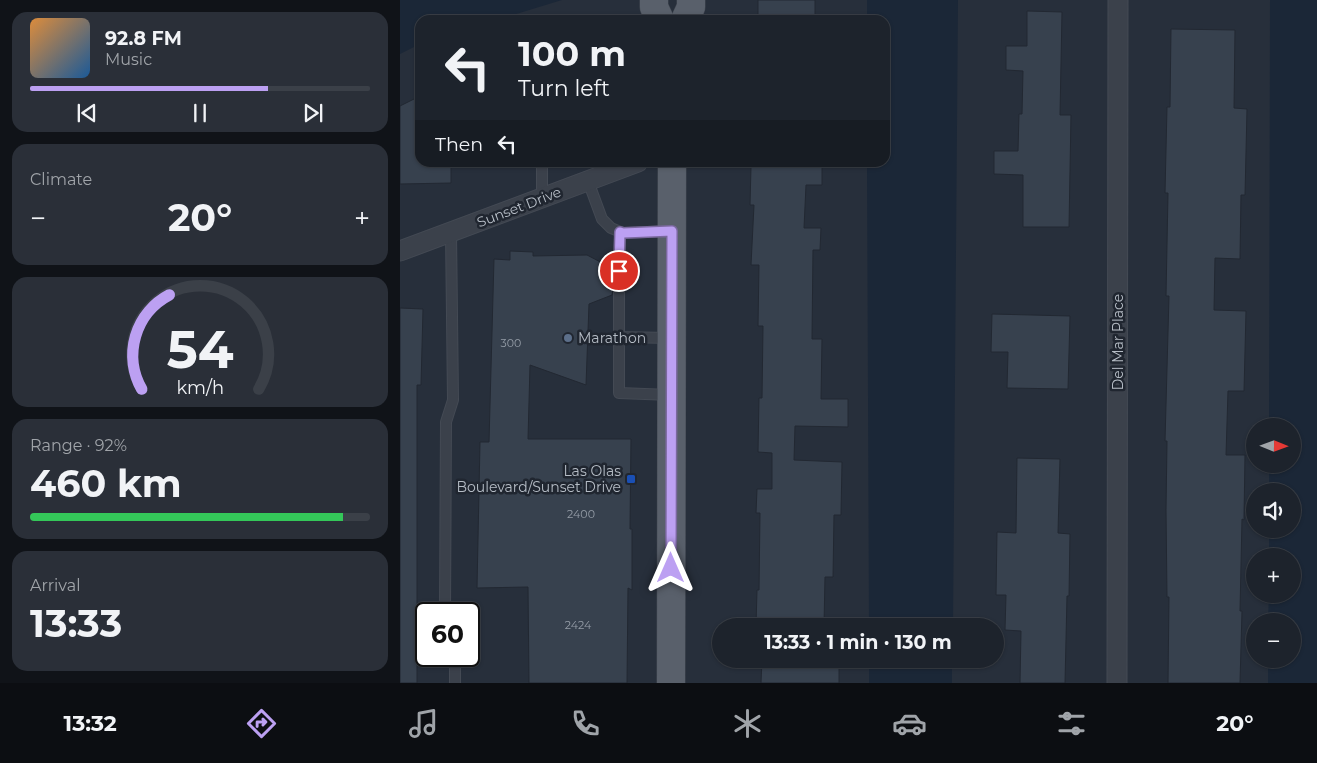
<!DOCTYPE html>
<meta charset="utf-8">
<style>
:root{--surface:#1d232c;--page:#2a2f38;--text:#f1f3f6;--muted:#a0a4a9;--line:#3b4048;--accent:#bca0f2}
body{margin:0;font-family:Montserrat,sans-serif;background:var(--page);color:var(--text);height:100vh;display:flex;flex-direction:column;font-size:19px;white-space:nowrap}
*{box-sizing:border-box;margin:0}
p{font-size:16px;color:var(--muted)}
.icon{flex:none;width:28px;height:28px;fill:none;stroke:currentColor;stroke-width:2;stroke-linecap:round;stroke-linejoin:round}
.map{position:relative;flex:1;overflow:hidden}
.drawer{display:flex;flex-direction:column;gap:12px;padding:12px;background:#101318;width:400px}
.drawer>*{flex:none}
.top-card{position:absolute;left:15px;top:15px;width:475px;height:152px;border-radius:15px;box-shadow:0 1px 4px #0004,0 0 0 1px var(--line);background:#1d232c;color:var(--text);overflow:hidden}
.needle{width:32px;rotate:91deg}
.tools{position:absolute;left:846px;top:418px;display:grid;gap:10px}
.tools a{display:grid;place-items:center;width:55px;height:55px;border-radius:50%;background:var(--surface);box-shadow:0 1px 4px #0004,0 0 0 1px var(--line);font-size:25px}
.speed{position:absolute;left:15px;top:602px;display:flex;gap:10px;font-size:25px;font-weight:700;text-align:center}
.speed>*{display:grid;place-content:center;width:65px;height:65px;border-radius:50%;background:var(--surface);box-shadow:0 1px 4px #0004,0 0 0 1px var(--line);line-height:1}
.speed .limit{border:2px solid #111;border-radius:8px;background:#fff;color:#111}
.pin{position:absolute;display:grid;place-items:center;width:42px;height:42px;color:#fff;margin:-21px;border:2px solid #fff;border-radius:50%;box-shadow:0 1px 5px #0007}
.me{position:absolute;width:55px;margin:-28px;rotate:0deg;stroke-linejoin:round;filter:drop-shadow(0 0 4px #0008)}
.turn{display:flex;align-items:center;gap:18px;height:105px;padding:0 20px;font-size:22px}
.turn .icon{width:65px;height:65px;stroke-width:2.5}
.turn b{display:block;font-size:35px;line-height:42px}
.then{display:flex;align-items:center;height:48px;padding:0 20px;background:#0003;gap:10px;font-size:19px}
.big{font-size:38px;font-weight:700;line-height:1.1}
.drawer .widget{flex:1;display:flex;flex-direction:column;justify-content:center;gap:8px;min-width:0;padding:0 18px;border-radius:15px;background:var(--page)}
.drawer .dial{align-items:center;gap:0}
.dial svg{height:130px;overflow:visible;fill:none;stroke:var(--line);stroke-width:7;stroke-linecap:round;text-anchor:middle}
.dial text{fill:var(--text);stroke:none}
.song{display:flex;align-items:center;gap:15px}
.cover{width:60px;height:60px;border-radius:8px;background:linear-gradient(135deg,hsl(30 70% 55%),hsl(210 70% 35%))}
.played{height:5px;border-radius:2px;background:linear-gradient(90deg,var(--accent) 70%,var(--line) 70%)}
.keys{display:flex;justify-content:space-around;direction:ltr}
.heat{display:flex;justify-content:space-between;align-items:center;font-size:28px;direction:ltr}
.charge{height:8px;border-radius:4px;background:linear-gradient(90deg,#34c759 92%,var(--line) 0)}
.trip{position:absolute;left:312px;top:618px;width:292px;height:50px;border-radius:25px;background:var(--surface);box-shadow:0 1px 4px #0004,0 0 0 1px var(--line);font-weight:700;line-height:50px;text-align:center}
.tabs{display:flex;height:80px;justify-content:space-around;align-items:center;background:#0c0e12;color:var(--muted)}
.tabs .icon{width:35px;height:35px}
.tabs .current{color:var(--accent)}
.tabs b{font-size:22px;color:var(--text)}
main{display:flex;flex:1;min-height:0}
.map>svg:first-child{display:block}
.water{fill:#1b2737}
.building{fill:#37414e;stroke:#222832}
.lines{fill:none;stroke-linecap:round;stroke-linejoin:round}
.service-casing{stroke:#444a54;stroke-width:12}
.minor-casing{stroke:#444a54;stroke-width:21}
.primary-casing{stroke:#444a54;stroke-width:29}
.service{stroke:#3b414b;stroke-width:10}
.minor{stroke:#3b414b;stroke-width:19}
.primary{stroke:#59606b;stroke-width:28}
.route-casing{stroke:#7a689d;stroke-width:12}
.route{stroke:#bca0f2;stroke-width:9}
.service-dot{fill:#5c6f8a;stroke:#202630;stroke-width:2}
.transit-dot{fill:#1a4fb4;stroke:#202630;stroke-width:2}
.labels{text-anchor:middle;stroke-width:5;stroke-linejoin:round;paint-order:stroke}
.number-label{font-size:11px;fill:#959da7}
.street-label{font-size:14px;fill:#b6bdc6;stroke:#202630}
.poi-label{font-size:14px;fill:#b6bdc6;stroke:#202630;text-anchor:start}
</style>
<main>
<section class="drawer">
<div class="widget">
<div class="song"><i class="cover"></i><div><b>92.8 FM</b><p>Music</p></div></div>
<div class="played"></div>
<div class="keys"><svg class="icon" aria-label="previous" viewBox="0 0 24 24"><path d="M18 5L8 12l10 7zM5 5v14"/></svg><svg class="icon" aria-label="pause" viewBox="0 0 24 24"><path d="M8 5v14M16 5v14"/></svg><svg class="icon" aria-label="next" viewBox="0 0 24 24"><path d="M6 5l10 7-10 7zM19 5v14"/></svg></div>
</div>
<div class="widget"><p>Climate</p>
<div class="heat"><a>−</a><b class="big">20°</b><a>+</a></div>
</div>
<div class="widget dial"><svg viewBox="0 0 100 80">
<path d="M14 69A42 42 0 1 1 86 69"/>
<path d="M14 69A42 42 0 0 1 31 11" stroke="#bca0f2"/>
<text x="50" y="56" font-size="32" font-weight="700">54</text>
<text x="50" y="72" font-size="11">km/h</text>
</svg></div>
<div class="widget"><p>Range · 92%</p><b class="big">460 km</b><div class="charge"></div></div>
<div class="widget"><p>Arrival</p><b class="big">13:33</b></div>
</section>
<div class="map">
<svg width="917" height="683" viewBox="0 0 917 683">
<rect width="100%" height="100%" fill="#272f3b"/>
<g class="water">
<path d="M0 0H162L97 20H20V44L0 54Z"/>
<path d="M467 0H558L553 626H469L467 163 485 162V20H467Z"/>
<path d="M870 0H917V683H868V659H892V621H868L869 594H892V556H869V529H892V491H869V464H892V426H869Z"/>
<rect x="469" y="659" width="83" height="24"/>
</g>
<g class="building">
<rect x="358" y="0" width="57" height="20"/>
<path d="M627 11 662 12 660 115H671L669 227H623V175L594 174V151H618L619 114H622L623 71 606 70V46H627Z"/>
<path d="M771 29 835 30 834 108 847 109 845 195H841L840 259 815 258 814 310 846 311 844 391H828L826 455H845L844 520 842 519 840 611H842L840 683H768L769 597H767L766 510 767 441H765L769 296H766L768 193H765L767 107H770Z"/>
<path d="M20 96V162H51V183L0 184V106Z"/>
<path d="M367 162H422V185H406L404 228H421L420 250H413L412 339H422L421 399H448V427L395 426 394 460 442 462 441 515H434L433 577H425L424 625 389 624V626H356L357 590H359L360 513H356L357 489H372V453L358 452 359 398H362L363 326H358L359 265H351L354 205H350L351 167H367Z"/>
<path d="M110 251 133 252V256L187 255 212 268 213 274 216 277H222L225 274 226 289 222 286H216L213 289 212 295 189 304 186 385 130 365 128 439H231L230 529H232V590L228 588 227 683H129L128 587 77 588 80 442H89L94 259 110 260Z"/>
<path d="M0 308 23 309 21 385H17V683H0Z"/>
<path d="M592 314 670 316 668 389 607 388 608 352H591Z"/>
<path d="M617 458 660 459 658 533 670 534 669 596H667L665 683H620L621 631 605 630 606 595H596L597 532 616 533Z"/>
<path d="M362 659H439V683H361Z"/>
</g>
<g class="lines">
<g class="service-casing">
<g id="service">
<path d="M142 162V198"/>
<path d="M201 162 203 175"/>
<path d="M188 181 202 219 211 228 223 233 270 231"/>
<path d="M219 271 220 232"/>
<path d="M219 292V393L271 395"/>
<path d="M219 337 270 338"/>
<path d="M45 614 46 422 53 400 51 232"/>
<path d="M51 656 55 666V683"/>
</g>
</g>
<g class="minor-casing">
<g id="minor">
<path d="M0 251 238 162"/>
<path d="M717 683 718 0"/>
</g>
</g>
<g class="primary-casing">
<g id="primary">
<path d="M254 0V7L260 20"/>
<path d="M285 20 291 7V0"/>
<path d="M271 683 272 162"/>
</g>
</g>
<use href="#service" class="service"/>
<use href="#minor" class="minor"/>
<use href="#primary" class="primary"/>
</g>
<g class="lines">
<g class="route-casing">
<path id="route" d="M219 271 220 232 223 233 272 231 271 568"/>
</g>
<use href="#route" class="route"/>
</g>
<circle class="service-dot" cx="168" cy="338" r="5"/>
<rect class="transit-dot" x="226" y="474" width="10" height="10" rx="2.5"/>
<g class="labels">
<g class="number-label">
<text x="111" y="347">300</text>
<text x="181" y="518">2400</text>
<text x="178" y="629">2424</text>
</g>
<g class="street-label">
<text transform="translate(119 207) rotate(-21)" y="5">Sunset Drive</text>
<text transform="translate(718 342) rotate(-90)" y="5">Del Mar Place</text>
</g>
<g class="poi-label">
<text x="178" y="343">Marathon</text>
<text x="221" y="476" text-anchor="end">Las Olas<tspan x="221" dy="16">Boulevard/Sunset Drive</tspan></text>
</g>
</g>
</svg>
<div class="tools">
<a><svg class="needle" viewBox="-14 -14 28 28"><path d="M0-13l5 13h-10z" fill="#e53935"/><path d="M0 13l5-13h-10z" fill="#a0a4a9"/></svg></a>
<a><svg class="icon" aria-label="sound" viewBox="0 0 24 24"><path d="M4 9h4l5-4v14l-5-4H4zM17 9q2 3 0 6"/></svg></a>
<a>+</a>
<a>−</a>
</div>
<div class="speed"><div class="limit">60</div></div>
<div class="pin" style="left:219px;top:271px;background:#d93025"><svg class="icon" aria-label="arrive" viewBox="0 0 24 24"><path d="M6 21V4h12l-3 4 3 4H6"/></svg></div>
<svg class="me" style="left:271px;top:568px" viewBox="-20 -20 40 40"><path d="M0-17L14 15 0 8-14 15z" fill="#bca0f2" stroke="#fff" stroke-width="4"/></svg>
<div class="trip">13:33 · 1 min · 130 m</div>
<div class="top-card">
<div class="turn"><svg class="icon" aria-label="left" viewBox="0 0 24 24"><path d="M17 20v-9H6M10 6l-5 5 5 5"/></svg><div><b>100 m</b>Turn left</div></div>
<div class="then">Then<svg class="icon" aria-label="left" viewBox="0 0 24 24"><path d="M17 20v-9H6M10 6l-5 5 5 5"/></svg></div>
</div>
</div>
</main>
<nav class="tabs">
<b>13:32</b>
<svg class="icon current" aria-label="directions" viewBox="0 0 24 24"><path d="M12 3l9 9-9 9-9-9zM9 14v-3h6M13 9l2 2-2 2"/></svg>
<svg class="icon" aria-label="music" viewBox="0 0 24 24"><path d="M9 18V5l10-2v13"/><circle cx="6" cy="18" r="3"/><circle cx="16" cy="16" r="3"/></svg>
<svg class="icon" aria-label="phone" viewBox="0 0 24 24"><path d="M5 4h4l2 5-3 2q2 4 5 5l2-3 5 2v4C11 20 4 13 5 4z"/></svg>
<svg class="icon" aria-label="climate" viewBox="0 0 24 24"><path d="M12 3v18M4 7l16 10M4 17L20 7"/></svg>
<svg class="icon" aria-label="car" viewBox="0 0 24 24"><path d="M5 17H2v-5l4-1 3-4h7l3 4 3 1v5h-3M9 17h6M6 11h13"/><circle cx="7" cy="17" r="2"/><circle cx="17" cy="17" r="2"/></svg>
<svg class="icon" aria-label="filters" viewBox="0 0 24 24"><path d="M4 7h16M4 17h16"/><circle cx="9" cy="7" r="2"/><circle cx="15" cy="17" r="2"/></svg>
<b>20°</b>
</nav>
